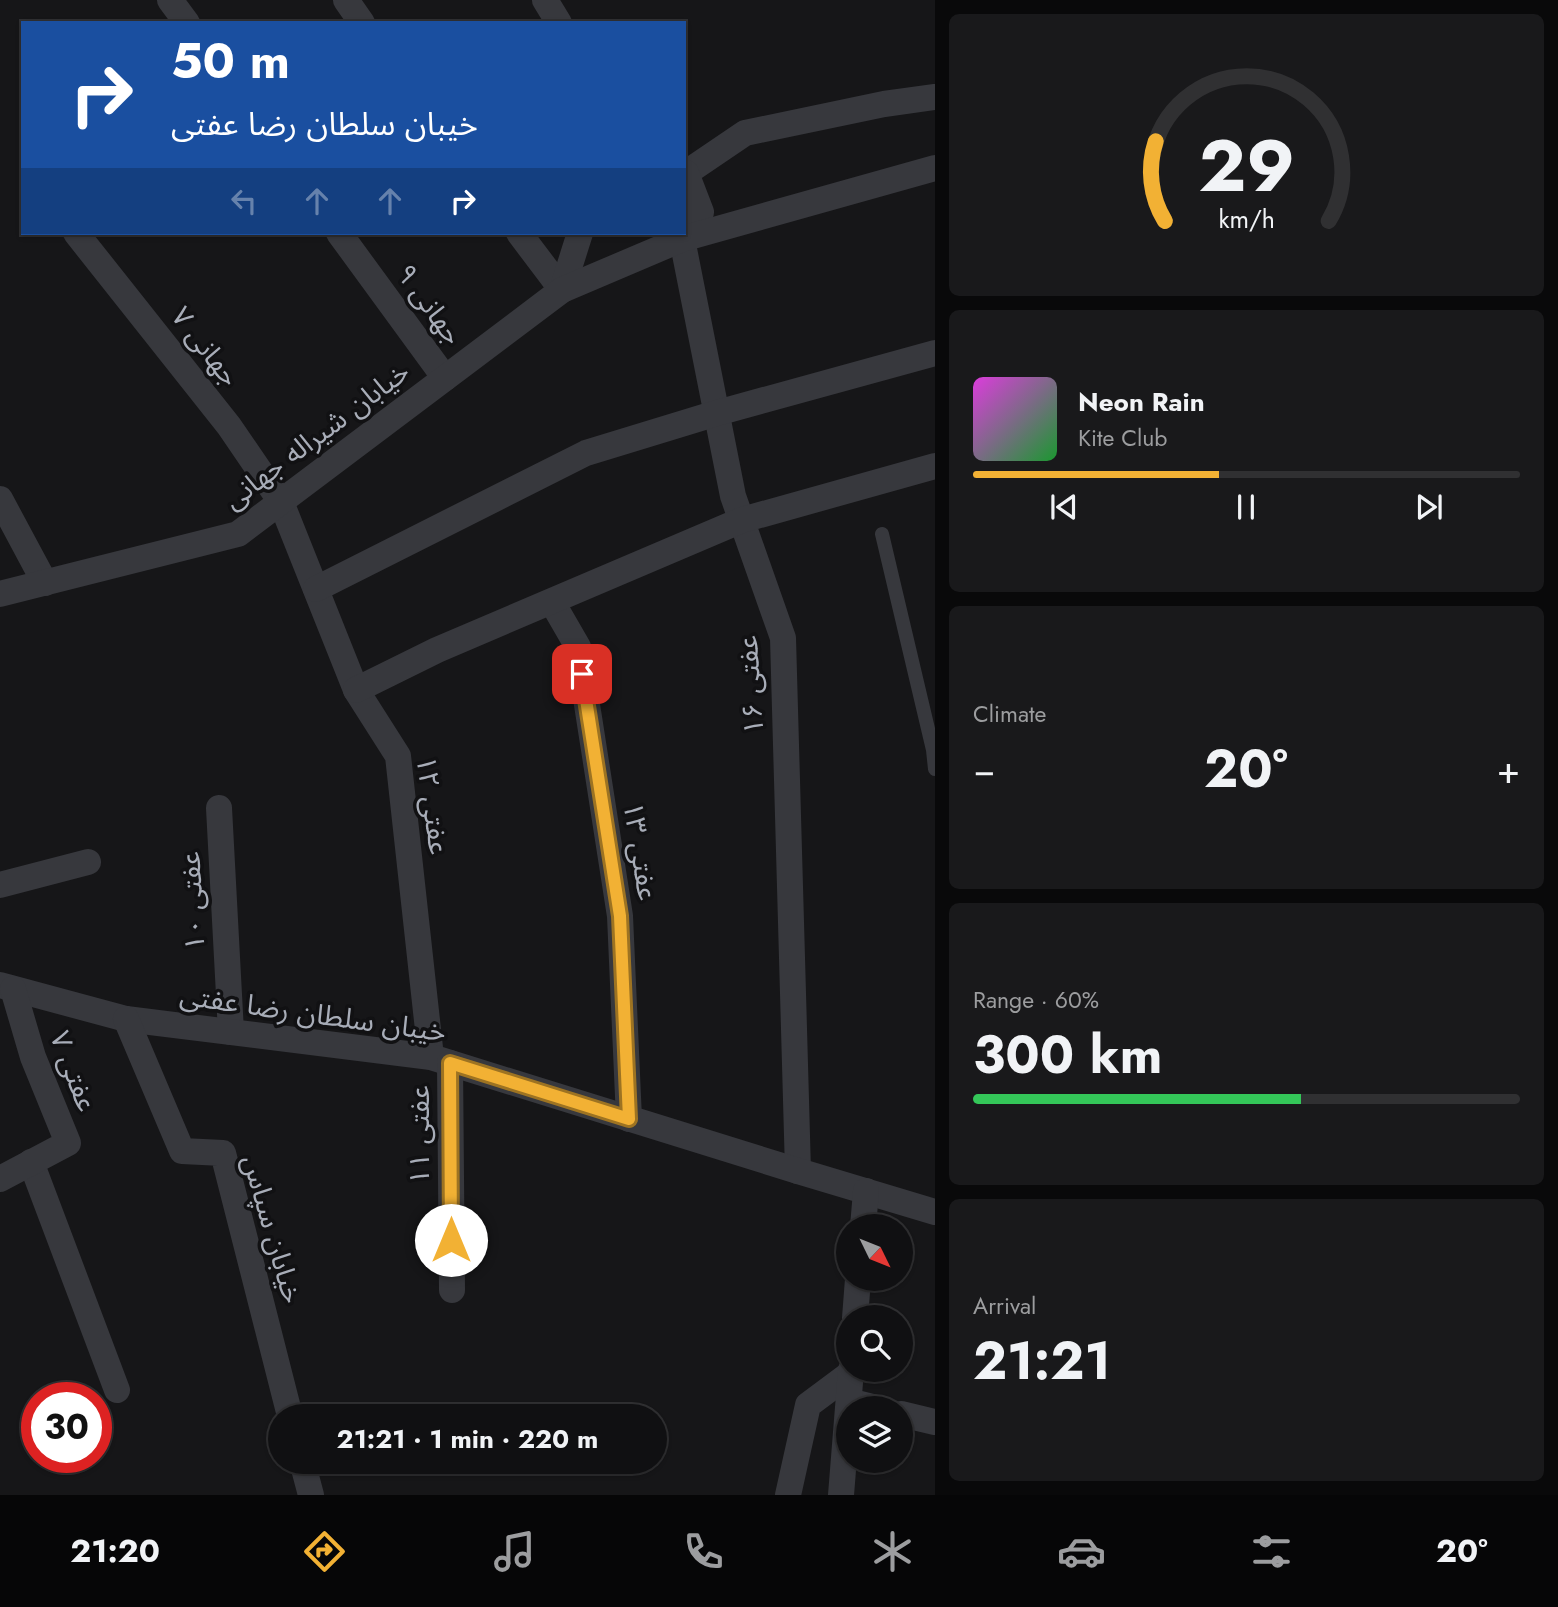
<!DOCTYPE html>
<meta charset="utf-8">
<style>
:root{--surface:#101012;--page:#19191b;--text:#f1f3f6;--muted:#9c9d9f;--line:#303032;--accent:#f2b134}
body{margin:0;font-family:Jost,"Noto Sans Arabic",sans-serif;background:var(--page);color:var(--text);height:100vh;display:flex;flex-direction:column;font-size:26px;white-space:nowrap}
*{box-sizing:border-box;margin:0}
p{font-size:23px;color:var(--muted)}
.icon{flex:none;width:38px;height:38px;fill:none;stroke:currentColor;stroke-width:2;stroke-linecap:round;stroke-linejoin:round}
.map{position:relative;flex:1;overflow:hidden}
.drawer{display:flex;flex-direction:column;gap:14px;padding:14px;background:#09090a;width:623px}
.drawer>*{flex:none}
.hud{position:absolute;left:21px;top:21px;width:665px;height:214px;border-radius:0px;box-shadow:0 2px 5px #0004,0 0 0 2px var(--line);background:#1a4fa0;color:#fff;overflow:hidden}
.needle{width:46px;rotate:133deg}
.tools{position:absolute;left:836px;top:1214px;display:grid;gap:14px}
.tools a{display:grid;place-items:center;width:77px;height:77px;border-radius:50%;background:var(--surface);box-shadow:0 2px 5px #0004,0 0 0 2px var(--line);font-size:35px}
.speed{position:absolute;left:21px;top:1382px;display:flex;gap:14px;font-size:35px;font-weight:700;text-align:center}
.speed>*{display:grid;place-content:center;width:91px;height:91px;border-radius:50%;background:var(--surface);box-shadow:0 2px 5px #0004,0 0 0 2px var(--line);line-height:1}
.speed .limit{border:10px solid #d22;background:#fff;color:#111}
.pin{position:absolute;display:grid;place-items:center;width:60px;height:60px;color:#fff;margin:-30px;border-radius:14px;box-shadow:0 4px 10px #0006}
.me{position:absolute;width:77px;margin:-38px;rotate:0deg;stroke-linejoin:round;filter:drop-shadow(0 0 5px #0008)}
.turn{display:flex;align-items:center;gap:24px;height:147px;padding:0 35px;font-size:32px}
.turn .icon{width:91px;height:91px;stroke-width:2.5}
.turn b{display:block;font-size:49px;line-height:60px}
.lanes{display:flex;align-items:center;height:66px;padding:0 35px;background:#0003;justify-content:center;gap:35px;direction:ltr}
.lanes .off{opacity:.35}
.big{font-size:52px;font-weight:700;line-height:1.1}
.drawer .tile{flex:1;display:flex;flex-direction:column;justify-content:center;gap:10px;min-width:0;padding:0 24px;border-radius:10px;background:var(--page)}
.drawer .dial{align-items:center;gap:0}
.dial svg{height:182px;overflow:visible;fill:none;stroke:var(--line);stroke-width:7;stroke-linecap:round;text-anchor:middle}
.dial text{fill:var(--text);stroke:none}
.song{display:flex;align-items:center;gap:21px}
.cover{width:84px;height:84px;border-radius:10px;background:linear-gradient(135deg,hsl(300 70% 55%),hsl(130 70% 35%))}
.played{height:7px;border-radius:4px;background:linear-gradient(90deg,var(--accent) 45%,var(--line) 45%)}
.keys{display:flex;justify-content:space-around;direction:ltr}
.heat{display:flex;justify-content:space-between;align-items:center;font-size:38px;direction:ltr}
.charge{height:10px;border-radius:5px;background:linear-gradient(90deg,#34c759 60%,var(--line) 0)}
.trip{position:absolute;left:268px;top:1404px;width:399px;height:70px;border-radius:35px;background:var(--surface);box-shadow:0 2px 5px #0004,0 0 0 2px var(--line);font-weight:700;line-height:70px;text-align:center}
.tabs{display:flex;height:112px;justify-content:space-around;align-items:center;background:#060607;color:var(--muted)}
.tabs .icon{width:49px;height:49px}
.tabs .on{color:var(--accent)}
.tabs b{font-size:32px;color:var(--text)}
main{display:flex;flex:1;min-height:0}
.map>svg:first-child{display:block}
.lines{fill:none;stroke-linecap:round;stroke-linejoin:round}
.lane{stroke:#37383d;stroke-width:14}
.street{stroke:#37383d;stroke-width:26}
.route-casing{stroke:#9d7322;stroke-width:18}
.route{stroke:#f2b134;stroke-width:12}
.labels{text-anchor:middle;stroke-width:7;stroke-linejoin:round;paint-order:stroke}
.street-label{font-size:28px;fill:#a8adb8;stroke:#111113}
</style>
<main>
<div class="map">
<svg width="935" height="1495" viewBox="0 0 935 1495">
<rect width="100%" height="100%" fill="#161618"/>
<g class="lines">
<path class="lane" d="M882 534 933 750 935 769"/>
<g class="street">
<path d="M170 0 187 23"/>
<path d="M346 0 362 23"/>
<path d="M545 0 559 23"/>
<path d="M684 171 686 173 745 133 884 104 935 97"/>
<path d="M686 173 701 212 682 239 733 496 783 638 798 1171"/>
<path d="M76 233 229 426 281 502 356 690 398 756 431 1057"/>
<path d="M339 233 445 378"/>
<path d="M519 233 562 290"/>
<path d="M562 290 580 233"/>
<path d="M0 499 45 583"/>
<path d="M316 589 586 453 717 413 935 353"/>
<path d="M0 594 238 534 562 290 682 239 935 168"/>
<path d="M552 602 578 647 620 916 629 1119"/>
<path d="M356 690 437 650 742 520 935 466"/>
<path d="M219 808 231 1032"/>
<path d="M0 885 88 862"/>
<path d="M0 985 126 1019 431 1057 798 1171 935 1212"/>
<path d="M126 1019 182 1151 223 1153 290 1416"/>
<path d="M450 1063 452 1290"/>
<path d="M31 1162 117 1390"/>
<path d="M0 1179 68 1143 33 1057 13 989"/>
<path d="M863 1227 866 1191"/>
<path d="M855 1318 858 1279"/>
<path d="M849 1401 881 1409"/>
<path d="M901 1414 935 1422"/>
<path d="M302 1461 311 1495"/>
<path d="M788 1495 808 1405 851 1373"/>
<path d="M841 1495 851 1370"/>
</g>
</g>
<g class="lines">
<g class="route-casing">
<path id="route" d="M451 1240 450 1063 629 1119 620 916 582 674"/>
</g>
<use href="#route" class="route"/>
</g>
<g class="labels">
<g class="street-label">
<text transform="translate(430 304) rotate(54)" y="10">جهانی ۹</text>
<text transform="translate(206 346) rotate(52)" y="10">جهانی ۷</text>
<text transform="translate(316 435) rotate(-37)" y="10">خیابان شیراله جهانی</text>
<text transform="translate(750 685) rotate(-94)" y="10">عفتی ۱۶</text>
<text transform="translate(433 805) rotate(82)" y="10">عفتی ۱۲</text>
<text transform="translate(641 851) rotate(81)" y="10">عفتی ۱۳</text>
<text transform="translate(192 901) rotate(-93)" y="10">عفتی ۱۰</text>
<text transform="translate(313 1013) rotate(8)" y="10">خیبان سلطان رضا عفتی</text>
<text transform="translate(74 1071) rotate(69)" y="10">عفتی ۷</text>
<text transform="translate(419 1135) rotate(-90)" y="10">عفتی ۱۱</text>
<text transform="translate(273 1229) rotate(74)" y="10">خیابان سپاس</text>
</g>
</g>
</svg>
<div class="tools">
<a><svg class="needle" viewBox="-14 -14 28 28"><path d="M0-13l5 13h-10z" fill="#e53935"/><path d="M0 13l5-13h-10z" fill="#9c9d9f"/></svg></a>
<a><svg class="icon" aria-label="search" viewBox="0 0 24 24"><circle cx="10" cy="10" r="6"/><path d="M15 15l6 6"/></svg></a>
<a><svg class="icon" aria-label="layers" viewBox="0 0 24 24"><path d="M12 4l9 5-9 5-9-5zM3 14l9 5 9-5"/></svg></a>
</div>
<div class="speed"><div class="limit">30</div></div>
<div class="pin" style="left:582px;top:674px;background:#d93025"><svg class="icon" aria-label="arrive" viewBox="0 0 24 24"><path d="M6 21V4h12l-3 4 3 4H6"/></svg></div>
<svg class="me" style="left:451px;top:1240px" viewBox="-20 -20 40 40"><circle r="19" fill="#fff"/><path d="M0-13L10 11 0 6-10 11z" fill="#f2b134"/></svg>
<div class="trip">21:21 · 1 min · 220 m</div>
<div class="hud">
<div class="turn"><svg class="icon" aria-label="right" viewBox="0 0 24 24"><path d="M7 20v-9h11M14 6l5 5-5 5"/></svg><div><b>50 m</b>خیبان سلطان رضا عفتی</div></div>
<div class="lanes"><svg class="icon off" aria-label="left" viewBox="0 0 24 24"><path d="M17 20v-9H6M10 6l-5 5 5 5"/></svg><svg class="icon off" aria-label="ahead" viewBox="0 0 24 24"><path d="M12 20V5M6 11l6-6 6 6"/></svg><svg class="icon off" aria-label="ahead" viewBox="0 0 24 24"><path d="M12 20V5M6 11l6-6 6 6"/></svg><svg class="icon" aria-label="right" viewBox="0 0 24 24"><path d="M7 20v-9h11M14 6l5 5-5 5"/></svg></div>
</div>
</div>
<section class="drawer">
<div class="tile dial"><svg viewBox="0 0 100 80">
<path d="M14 69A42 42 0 1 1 86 69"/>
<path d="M14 69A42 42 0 0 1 10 34" stroke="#f2b134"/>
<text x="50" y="56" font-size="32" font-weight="700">29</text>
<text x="50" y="72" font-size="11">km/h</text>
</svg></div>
<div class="tile">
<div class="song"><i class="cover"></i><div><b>Neon Rain</b><p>Kite Club</p></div></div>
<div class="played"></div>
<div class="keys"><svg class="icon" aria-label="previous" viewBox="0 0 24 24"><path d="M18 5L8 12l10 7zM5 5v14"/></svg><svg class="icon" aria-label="pause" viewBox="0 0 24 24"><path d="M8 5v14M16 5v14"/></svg><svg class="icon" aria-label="next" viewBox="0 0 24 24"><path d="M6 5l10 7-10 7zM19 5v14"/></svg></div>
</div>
<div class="tile"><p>Climate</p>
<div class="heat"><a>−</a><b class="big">20°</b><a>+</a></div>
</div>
<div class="tile"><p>Range · 60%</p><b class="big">300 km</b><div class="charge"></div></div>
<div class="tile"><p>Arrival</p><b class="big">21:21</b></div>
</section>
</main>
<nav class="tabs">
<b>21:20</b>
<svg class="icon on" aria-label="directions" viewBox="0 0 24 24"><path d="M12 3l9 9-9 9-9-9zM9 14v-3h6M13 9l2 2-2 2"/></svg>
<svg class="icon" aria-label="music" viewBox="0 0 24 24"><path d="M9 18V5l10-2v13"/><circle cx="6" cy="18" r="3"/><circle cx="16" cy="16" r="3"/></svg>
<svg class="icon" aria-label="phone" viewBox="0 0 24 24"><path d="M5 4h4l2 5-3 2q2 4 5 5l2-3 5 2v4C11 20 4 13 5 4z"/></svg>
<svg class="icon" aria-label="climate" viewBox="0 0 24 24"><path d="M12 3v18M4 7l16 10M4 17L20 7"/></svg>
<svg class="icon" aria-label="car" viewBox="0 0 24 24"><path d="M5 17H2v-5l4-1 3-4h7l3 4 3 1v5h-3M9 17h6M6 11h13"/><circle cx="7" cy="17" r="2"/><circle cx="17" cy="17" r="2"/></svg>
<svg class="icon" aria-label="filters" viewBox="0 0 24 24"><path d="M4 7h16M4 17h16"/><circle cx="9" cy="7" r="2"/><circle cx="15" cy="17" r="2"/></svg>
<b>20°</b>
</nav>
